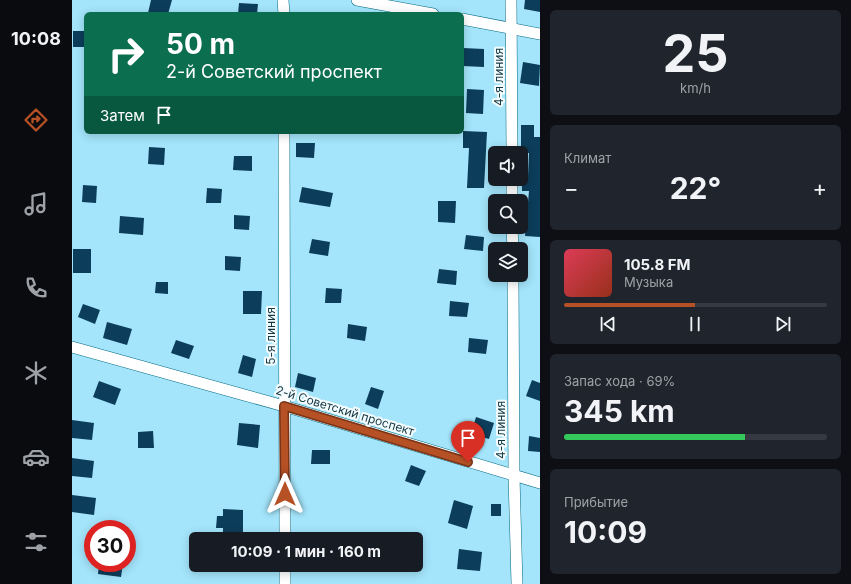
<!DOCTYPE html>
<html lang="ru">
<meta charset="utf-8">
<style>
:root{--surface:#171b24;--page:#20242c;--text:#f1f3f6;--muted:#9ea1a6;--line:#363941;--accent:#b65025}
body{margin:0;font-family:Inter,sans-serif;background:var(--page);color:var(--text);height:100vh;display:flex;flex-direction:column;font-size:15px;white-space:nowrap}
*{box-sizing:border-box;margin:0}
p{font-size:13px;color:var(--muted)}
.icon{flex:none;width:22px;height:22px;fill:none;stroke:currentColor;stroke-width:2;stroke-linecap:round;stroke-linejoin:round}
.map{position:relative;flex:1;overflow:hidden}
.sheet{display:flex;flex-direction:column;gap:10px;padding:10px;background:#0d0f14;width:311px}
.sheet>*{flex:none}
.banner{position:absolute;left:12px;top:12px;width:380px;height:122px;border-radius:6px;box-shadow:0 2px 10px #0003;background:#0b6e4f;color:#fff;overflow:hidden}
.buttons{position:absolute;left:416px;top:146px;display:grid;gap:8px}
.buttons a{display:grid;place-items:center;width:40px;height:40px;border-radius:6px;background:var(--surface);box-shadow:0 2px 10px #0003;font-size:20px}
.speed{position:absolute;left:12px;top:520px;display:flex;gap:8px;font-size:20px;font-weight:700;text-align:center}
.speed>*{display:grid;place-content:center;width:52px;height:52px;border-radius:50%;background:var(--surface);box-shadow:0 2px 10px #0003;line-height:1}
.speed .limit{border:6px solid #d22;background:#fff;color:#111}
.pin{position:absolute;display:grid;place-items:center;width:34px;height:34px;color:#fff;margin:-41px -17px;border-radius:50% 50% 50% 0;rotate:-45deg;box-shadow:0 0 4px #0007}
.pin .icon{rotate:45deg}
.me{position:absolute;width:44px;margin:-22px;rotate:0deg;stroke-linejoin:round;filter:drop-shadow(0 0 3px #0008)}
.turn{display:flex;align-items:center;gap:14px;height:84px;padding:0 16px;font-size:18px}
.turn .icon{width:52px;height:52px;stroke-width:2.5}
.turn b{display:block;font-size:28px;line-height:34px}
.then{display:flex;align-items:center;height:38px;padding:0 16px;background:#0003;gap:8px;font-size:15px}
.big{font-size:30px;font-weight:700;line-height:1.1}
.sheet .tile{flex:1;display:flex;flex-direction:column;justify-content:center;gap:6px;min-width:0;padding:0 14px;border-radius:6px;background:var(--page)}
.sheet .dial{align-items:center;gap:0}
.dial b{font-size:52px;line-height:1}
.song{display:flex;align-items:center;gap:12px}
.cover{width:48px;height:48px;border-radius:6px;background:linear-gradient(135deg,hsl(350 70% 55%),hsl(10 70% 35%))}
.played{height:4px;border-radius:2px;background:linear-gradient(90deg,var(--accent) 50%,var(--line) 50%)}
.keys{display:flex;justify-content:space-around;direction:ltr}
.heat{display:flex;justify-content:space-between;align-items:center;font-size:22px;direction:ltr}
.charge{height:6px;border-radius:3px;background:linear-gradient(90deg,#34c759 69%,var(--line) 0)}
.trip{position:absolute;left:117px;top:532px;width:234px;height:40px;border-radius:6px;background:var(--surface);box-shadow:0 2px 10px #0003;font-weight:700;line-height:40px;text-align:center}
main{display:flex;flex:1;min-height:0}
.dock{display:flex;flex-direction:column;width:72px;justify-content:space-around;align-items:center;background:#090b0e;color:var(--muted)}
.dock .icon{width:28px;height:28px}
.dock .on{color:var(--accent)}
.dock b{font-size:18px;color:var(--text)}
.map>svg:first-child{display:block}
.building{fill:#0c3d5a}
.lines{fill:none;stroke-linecap:round;stroke-linejoin:round}
.street-casing{stroke:#006982;stroke-width:12}
.street{stroke:#fff;stroke-width:11}
.route-casing{stroke:#763418;stroke-width:10}
.route{stroke:#b65025;stroke-width:7}
.labels{text-anchor:middle;stroke-width:4;stroke-linejoin:round;paint-order:stroke}
.street-label{font-size:12px;fill:#143843;stroke:#f4fcfe}
</style>
<main>
<nav class="dock">
<b>10:08</b>
<svg class="icon on" aria-label="directions" viewBox="0 0 24 24"><path d="M12 3l9 9-9 9-9-9zM9 14v-3h6M13 9l2 2-2 2"/></svg>
<svg class="icon" aria-label="music" viewBox="0 0 24 24"><path d="M9 18V5l10-2v13"/><circle cx="6" cy="18" r="3"/><circle cx="16" cy="16" r="3"/></svg>
<svg class="icon" aria-label="phone" viewBox="0 0 24 24"><path d="M5 4h4l2 5-3 2q2 4 5 5l2-3 5 2v4C11 20 4 13 5 4z"/></svg>
<svg class="icon" aria-label="climate" viewBox="0 0 24 24"><path d="M12 3v18M4 7l16 10M4 17L20 7"/></svg>
<svg class="icon" aria-label="car" viewBox="0 0 24 24"><path d="M5 17H2v-5l4-1 3-4h7l3 4 3 1v5h-3M9 17h6M6 11h13"/><circle cx="7" cy="17" r="2"/><circle cx="17" cy="17" r="2"/></svg>
<svg class="icon" aria-label="filters" viewBox="0 0 24 24"><path d="M4 7h16M4 17h16"/><circle cx="9" cy="7" r="2"/><circle cx="15" cy="17" r="2"/></svg>
</nav>
<div class="map">
<svg width="468" height="584" viewBox="0 0 468 584">
<rect width="100%" height="100%" fill="#a4e5fb"/>
<g class="building">
<path d="M79 0H100L96 14H82L76 13Z"/>
<path d="M453 0H468V12L452 9Z"/>
<path d="M167 3 186 4 185 14H166Z"/>
<rect x="1" y="31" width="13" height="16"/>
<path d="M391 48 412 49V67L390 66Z"/>
<path d="M451 62 468 65 467 86 448 83Z"/>
<path d="M395 89 412 90 411 114 394 113Z"/>
<path d="M449 125H462V137H468V237L453 236 457 191H450V176H456L457 153H449Z"/>
<path d="M391 131 415 132 412 188H395L397 148H391Z"/>
<path d="M224 143H243L242 158 224 157Z"/>
<path d="M77 147 93 148 92 165 76 164Z"/>
<path d="M162 156H180V171L161 170Z"/>
<path d="M11 185 25 186 24 203 10 202Z"/>
<path d="M230 187 261 193 258 207 227 202Z"/>
<path d="M135 188 150 189 149 203H134Z"/>
<path d="M366 201H384L383 223 366 222Z"/>
<path d="M162 215 178 216 177 230 162 229Z"/>
<path d="M48 216 72 218 71 235 47 233Z"/>
<path d="M394 235 412 237 411 251 392 249Z"/>
<path d="M240 239 258 242 256 256 237 253Z"/>
<rect x="1" y="249" width="18" height="24"/>
<path d="M153 256 169 257 168 271 153 270Z"/>
<path d="M367 269 385 271 384 285 365 283Z"/>
<path d="M84 282H96V294L83 293Z"/>
<path d="M254 288 270 289 269 303H253Z"/>
<path d="M171 291H190L189 314H171Z"/>
<path d="M378 301 397 303 395 317 377 316Z"/>
<path d="M11 304 28 310 23 324 6 317Z"/>
<path d="M35 322 60 329 55 345 31 338Z"/>
<path d="M276 324 295 327 293 341 275 338Z"/>
<path d="M397 338 416 340 414 354 396 352Z"/>
<path d="M104 340 122 346 117 359 99 353Z"/>
<path d="M171 355 184 359 180 377 166 373Z"/>
<path d="M226 373 244 378 241 392 223 387Z"/>
<path d="M460 380 468 383V401L454 396Z"/>
<path d="M27 381 49 389 43 405 21 397Z"/>
<path d="M299 387 312 391 306 409 293 404Z"/>
<path d="M404 417 422 423 417 439 399 434Z"/>
<path d="M0 420 22 423 20 440 0 438Z"/>
<path d="M167 423 188 425 186 448 165 445Z"/>
<path d="M81 431 82 448H66V432Z"/>
<path d="M457 436 468 438V452L456 451Z"/>
<path d="M240 450H258V464H239Z"/>
<path d="M0 458 22 461 20 478 0 476Z"/>
<path d="M339 465 354 471 347 486 333 481Z"/>
<path d="M0 495 24 498 22 515 0 512Z"/>
<path d="M382 500 401 506 395 529 376 523Z"/>
<rect x="419" y="504" width="10" height="12"/>
<path d="M151 509 171 510V535L151 534V528H144L145 516H151Z"/>
<path d="M387 549 410 552 408 571 385 569Z"/>
<path d="M27 563H51L49 577 26 574Z"/>
</g>
<g class="lines">
<g class="street-casing">
<g id="street">
<path d="M211 0 212 14"/>
<path d="M285 0 361 14"/>
<path d="M439 0 440 153"/>
<path d="M390 19 468 34"/>
<path d="M212 132 213 539"/>
<path d="M440 179V201"/>
<path d="M440 227 441 249"/>
<path d="M441 275 442 476 445 584"/>
<path d="M0 347 212 406 468 483"/>
<path d="M213 565V584"/>
</g>
</g>
<use href="#street" class="street"/>
</g>
<g class="lines">
<g class="route-casing">
<path id="route" d="M213 494 212 406 396 462"/>
</g>
<use href="#route" class="route"/>
</g>
<g class="labels">
<g class="street-label">
<text transform="translate(427 77) rotate(-90)" y="4">4-я линия</text>
<text transform="translate(199 336) rotate(-90)" y="4">5-я линия</text>
<text transform="translate(273 411) rotate(17)" y="4">2-й Советский проспект</text>
<text transform="translate(429 430) rotate(-90)" y="4">4-я линия</text>
</g>
</g>
</svg>
<div class="buttons">
<a><svg class="icon" aria-label="sound" viewBox="0 0 24 24"><path d="M4 9h4l5-4v14l-5-4H4zM17 9q2 3 0 6"/></svg></a>
<a><svg class="icon" aria-label="search" viewBox="0 0 24 24"><circle cx="10" cy="10" r="6"/><path d="M15 15l6 6"/></svg></a>
<a><svg class="icon" aria-label="layers" viewBox="0 0 24 24"><path d="M12 4l9 5-9 5-9-5zM3 14l9 5 9-5"/></svg></a>
</div>
<div class="speed"><div class="limit">30</div></div>
<div class="pin" style="left:396px;top:462px;background:#d93025"><svg class="icon" aria-label="arrive" viewBox="0 0 24 24"><path d="M6 21V4h12l-3 4 3 4H6"/></svg></div>
<svg class="me" style="left:213px;top:494px" viewBox="-20 -20 40 40"><path d="M0-17L14 15 0 8-14 15z" fill="#b65025" stroke="#fff" stroke-width="4"/></svg>
<div class="trip">10:09 · 1 мин · 160 m</div>
<div class="banner">
<div class="turn"><svg class="icon" aria-label="right" viewBox="0 0 24 24"><path d="M7 20v-9h11M14 6l5 5-5 5"/></svg><div><b>50 m</b>2-й Советский проспект</div></div>
<div class="then">Затем<svg class="icon" aria-label="arrive" viewBox="0 0 24 24"><path d="M6 21V4h12l-3 4 3 4H6"/></svg></div>
</div>
</div>
<section class="sheet">
<div class="tile dial"><b>25</b><p>km/h</p></div>
<div class="tile"><p>Климат</p>
<div class="heat"><a>−</a><b class="big">22°</b><a>+</a></div>
</div>
<div class="tile">
<div class="song"><i class="cover"></i><div><b>105.8 FM</b><p>Музыка</p></div></div>
<div class="played"></div>
<div class="keys"><svg class="icon" aria-label="previous" viewBox="0 0 24 24"><path d="M18 5L8 12l10 7zM5 5v14"/></svg><svg class="icon" aria-label="pause" viewBox="0 0 24 24"><path d="M8 5v14M16 5v14"/></svg><svg class="icon" aria-label="next" viewBox="0 0 24 24"><path d="M6 5l10 7-10 7zM19 5v14"/></svg></div>
</div>
<div class="tile"><p>Запас хода · 69%</p><b class="big">345 km</b><div class="charge"></div></div>
<div class="tile"><p>Прибытие</p><b class="big">10:09</b></div>
</section>
</main>
